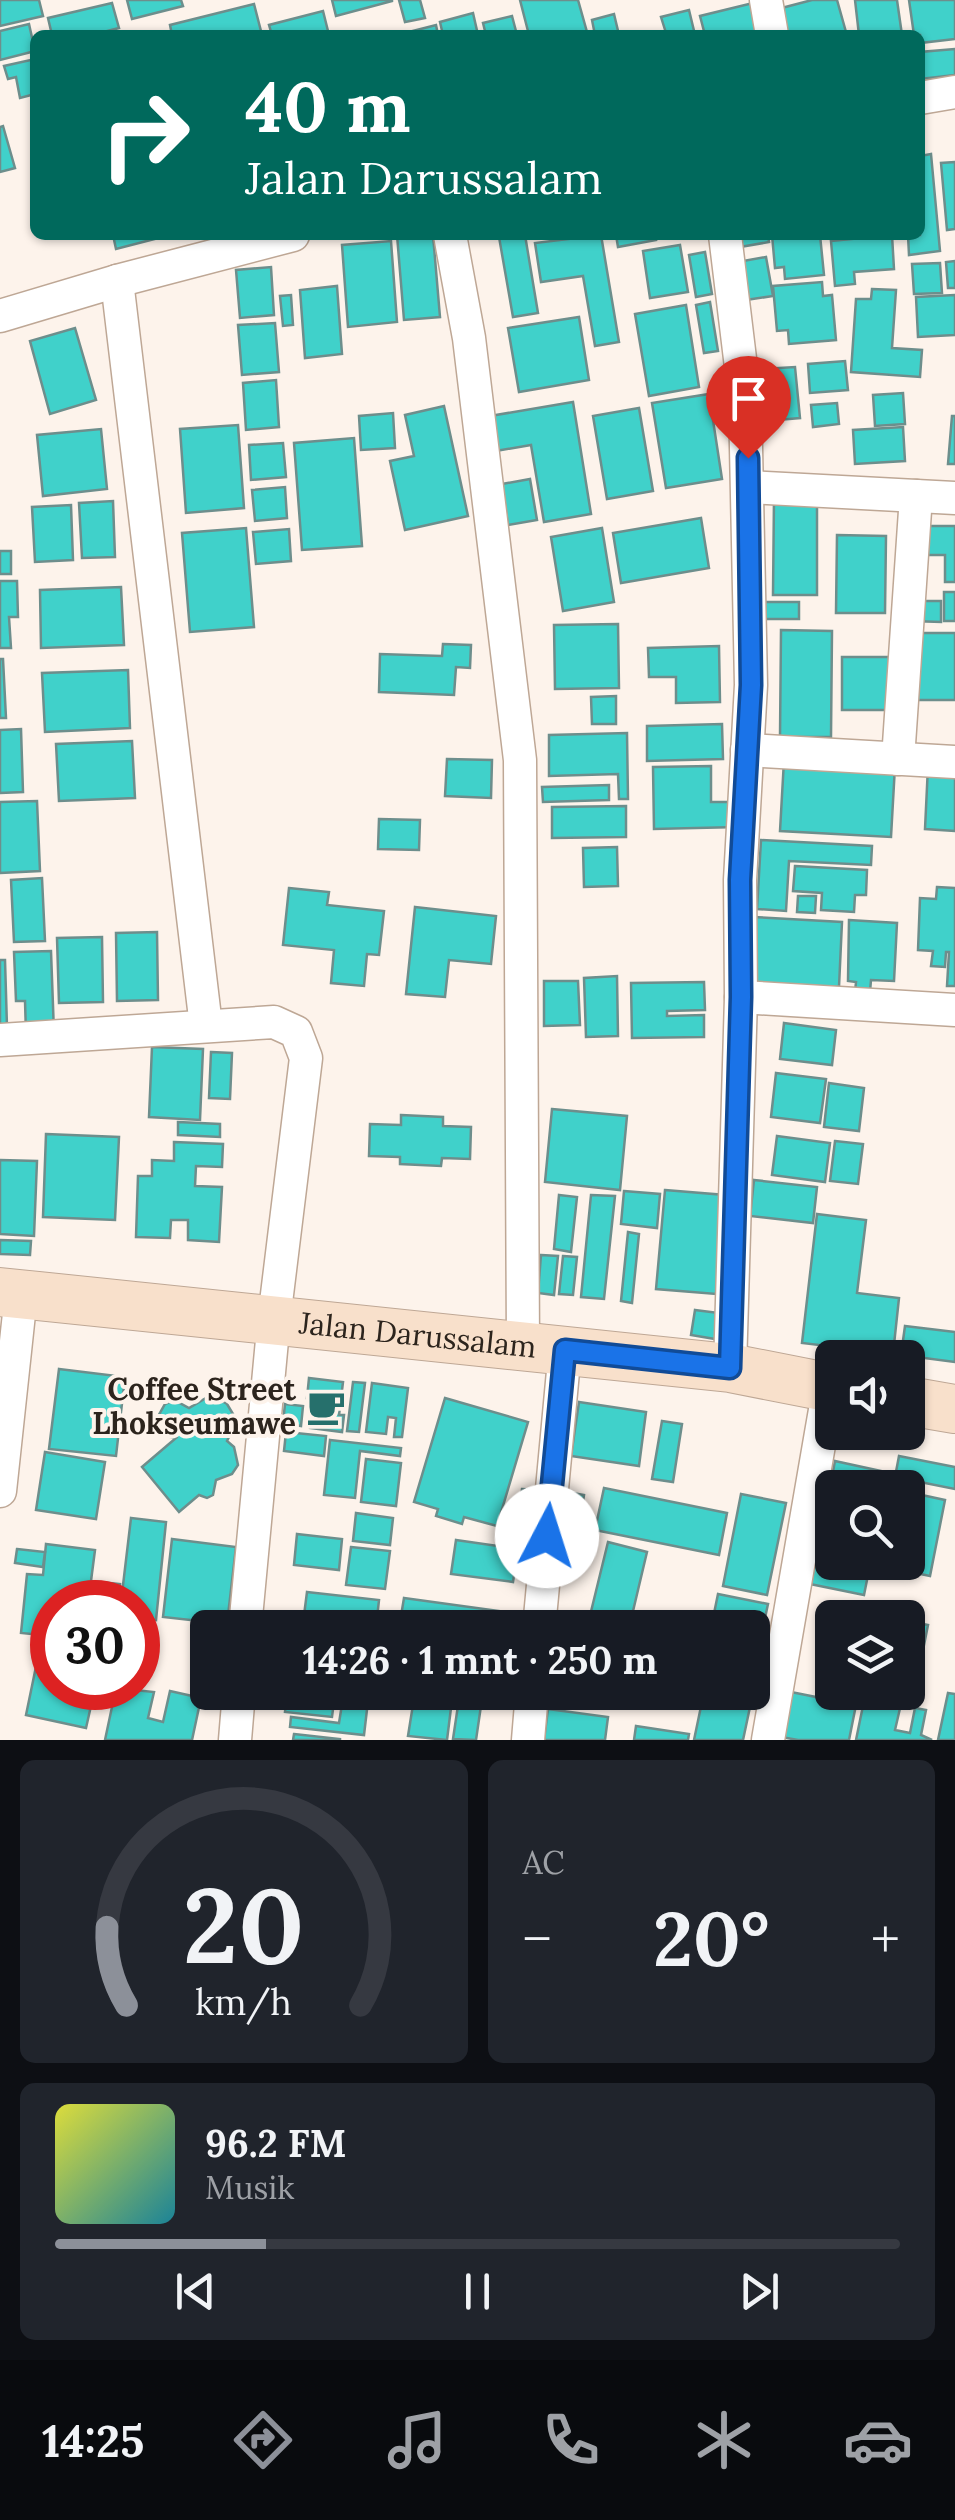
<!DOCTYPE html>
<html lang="id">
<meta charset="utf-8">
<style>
:root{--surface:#171b24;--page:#20242c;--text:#f1f3f6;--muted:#9ea1a6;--line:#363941;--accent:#8c9099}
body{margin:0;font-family:Lora,serif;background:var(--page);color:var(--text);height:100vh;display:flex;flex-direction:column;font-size:38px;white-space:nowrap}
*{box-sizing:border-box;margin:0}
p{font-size:32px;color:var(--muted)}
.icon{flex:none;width:55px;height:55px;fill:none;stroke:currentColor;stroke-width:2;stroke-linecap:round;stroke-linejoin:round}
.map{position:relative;height:1740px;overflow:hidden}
.details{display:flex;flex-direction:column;gap:20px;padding:20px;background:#0d0f14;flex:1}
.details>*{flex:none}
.guide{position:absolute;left:30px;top:30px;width:895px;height:210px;border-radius:15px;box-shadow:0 2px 8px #0004;background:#00695c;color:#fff;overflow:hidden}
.buttons{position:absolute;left:815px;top:1340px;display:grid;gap:20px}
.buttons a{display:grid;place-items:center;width:110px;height:110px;border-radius:15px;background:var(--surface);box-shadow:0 2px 8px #0004;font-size:50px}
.speed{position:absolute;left:30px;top:1580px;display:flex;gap:20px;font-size:50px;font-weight:700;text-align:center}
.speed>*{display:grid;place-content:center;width:130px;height:130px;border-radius:50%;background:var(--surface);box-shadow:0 2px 8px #0004;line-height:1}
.speed .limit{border:15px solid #d22;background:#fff;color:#111}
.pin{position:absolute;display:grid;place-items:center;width:85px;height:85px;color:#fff;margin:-102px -42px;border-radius:50% 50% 50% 0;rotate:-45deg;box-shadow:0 0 10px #0007}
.pin .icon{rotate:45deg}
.me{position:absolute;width:110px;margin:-55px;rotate:5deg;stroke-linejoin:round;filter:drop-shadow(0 0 8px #0008)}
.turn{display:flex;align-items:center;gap:35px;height:210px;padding:0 50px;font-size:45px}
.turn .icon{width:130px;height:130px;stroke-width:2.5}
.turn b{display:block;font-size:70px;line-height:85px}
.big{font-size:75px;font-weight:800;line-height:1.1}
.details .widget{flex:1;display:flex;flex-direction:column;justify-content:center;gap:15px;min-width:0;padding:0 35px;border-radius:15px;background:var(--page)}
.details .dial{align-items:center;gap:0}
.dial svg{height:260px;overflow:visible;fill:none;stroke:var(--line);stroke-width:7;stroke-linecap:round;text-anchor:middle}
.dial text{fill:var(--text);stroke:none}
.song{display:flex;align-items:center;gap:30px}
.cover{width:120px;height:120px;border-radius:15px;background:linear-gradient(135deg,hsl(60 70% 55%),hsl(190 70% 35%))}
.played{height:10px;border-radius:5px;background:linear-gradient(90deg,var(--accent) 25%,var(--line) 25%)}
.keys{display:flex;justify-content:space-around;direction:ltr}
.heat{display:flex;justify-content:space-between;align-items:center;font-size:55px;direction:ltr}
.details .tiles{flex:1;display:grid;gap:20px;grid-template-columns:1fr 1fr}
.widget:last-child{grid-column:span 2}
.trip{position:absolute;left:190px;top:1610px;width:580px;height:100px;border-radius:15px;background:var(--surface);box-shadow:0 2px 8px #0004;font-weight:800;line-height:100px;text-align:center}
.tabs{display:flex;height:160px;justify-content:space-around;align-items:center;background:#090b0e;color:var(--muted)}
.tabs .icon{width:70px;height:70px}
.tabs .on{color:var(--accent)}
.tabs b{font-size:45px;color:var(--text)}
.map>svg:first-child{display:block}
.building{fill:#40d1ca;stroke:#6d8e8c;stroke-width:2.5}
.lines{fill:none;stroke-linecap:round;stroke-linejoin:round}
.street-casing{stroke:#bea795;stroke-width:35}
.secondary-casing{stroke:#bea795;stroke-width:50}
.street{stroke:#fff;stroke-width:32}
.secondary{stroke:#f8e0cb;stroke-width:48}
.route-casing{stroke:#114b97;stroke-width:25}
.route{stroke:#1a73e8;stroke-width:18}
.labels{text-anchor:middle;stroke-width:8;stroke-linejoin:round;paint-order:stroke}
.street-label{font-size:30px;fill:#2c241d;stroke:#fdf3eb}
.poi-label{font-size:30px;font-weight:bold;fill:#2c241d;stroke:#fdf3eb;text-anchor:end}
</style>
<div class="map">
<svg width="955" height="1740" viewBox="0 0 955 1740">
<rect width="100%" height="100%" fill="#fdf3eb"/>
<g class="building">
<path d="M0 0H39L43 16 0 26Z"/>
<path d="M127 0H181L183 6 132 19Z"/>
<path d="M332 0H392V1L336 16Z"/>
<path d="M399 0H420L425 18 405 22Z"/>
<path d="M520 0H578L587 32 529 35Z"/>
<path d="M812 0H837L846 32 834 35H785L778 9Z"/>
<path d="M855 0H897L902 35H859Z"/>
<path d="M909 0H955V39L920 43V35H914Z"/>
<path d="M112 3 119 28 92 35H52L48 18Z"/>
<path d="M753 3 761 35H705L700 16Z"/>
<path d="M254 4 262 35H172L170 25Z"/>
<path d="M689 10 695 35H658L666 33 661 17Z"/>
<path d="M323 11 329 35H272L269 25Z"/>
<path d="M473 13 478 35H443L440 22Z"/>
<path d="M614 14 619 35H595L592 20Z"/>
<path d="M512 16 517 35H486L483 23Z"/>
<path d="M29 24 35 51 0 60V31Z"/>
<path d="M436 25 438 35H397Z"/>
<path d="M955 49V75L920 79V52Z"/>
<path d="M35 59V94L20 98 16 77 8 79 4 66Z"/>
<path d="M3 126 15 168 0 172V127Z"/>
<path d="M931 154 940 251 909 255 908 235H920V156Z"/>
<path d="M955 162V229L947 230 941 163Z"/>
<path d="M113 235H170L116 249Z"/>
<path d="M397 235H433L440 317 404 320Z"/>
<path d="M525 235 538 313 513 317 499 237Z"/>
<path d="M601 235 619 342 595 346 583 276 541 282 535 243Z"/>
<path d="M616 235H655L656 240 618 247Z"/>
<path d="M738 235H768L769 242 740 247Z"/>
<path d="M772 235H820L824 275 785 279 784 267 775 268Z"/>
<path d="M892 235 894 269 854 272 855 284 835 286 831 241Z"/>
<path d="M391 241 397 322 348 327 342 245Z"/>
<path d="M680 245 688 292 650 298 643 251Z"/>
<path d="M705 252 712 294 696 297 689 255Z"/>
<path d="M766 257 773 296 739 301 732 263Z"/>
<path d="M955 261V288H948L946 262Z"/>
<path d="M940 263 942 293 914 294 912 264Z"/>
<path d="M271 267 274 315 240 318 236 270Z"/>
<path d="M822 282 823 296 832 295 836 340 789 344 788 330 777 331 773 286Z"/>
<path d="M337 286 342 354 305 358 300 290Z"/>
<path d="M872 289 896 290 892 348 922 350 920 377 851 372 856 299H871Z"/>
<path d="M291 295 293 325 283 326 280 296Z"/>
<path d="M955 295V335L918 337 916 297Z"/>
<path d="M710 302 718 351 704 353 696 305Z"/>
<path d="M686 305 699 387 649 396 635 314Z"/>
<path d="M579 317 589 380 519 392 508 328Z"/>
<path d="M275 323 279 372 242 375 238 325Z"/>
<path d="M75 328 96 400 50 414 30 341Z"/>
<path d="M845 361 848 390 810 393 808 364Z"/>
<path d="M795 367 800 418 766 421 762 369Z"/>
<path d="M276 380 279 427 246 430 243 383Z"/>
<path d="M903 393 905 424 875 426 873 395Z"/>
<path d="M709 394 722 479 666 488 652 403Z"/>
<path d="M573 402 591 514 544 522 531 445 490 452 484 417Z"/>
<path d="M837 403 839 424 813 427 811 405Z"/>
<path d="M444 406 468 516 405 530 390 461 414 456 405 415Z"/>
<path d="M639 408 653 491 607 499 593 416Z"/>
<path d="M393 413 395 448 361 450 359 416Z"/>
<path d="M952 416H955V464H948Z"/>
<path d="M238 425 244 508 186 513 180 429Z"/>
<path d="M903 427 905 461 855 464 853 430Z"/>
<path d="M101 429 107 489 43 496 37 435Z"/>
<path d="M354 438 362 546 302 550 294 443Z"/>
<path d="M283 443 286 477 251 480 249 445Z"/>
<path d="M530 479 537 520 508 525 502 484Z"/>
<path d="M285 487 287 518 255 521 252 490Z"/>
<path d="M774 498H817V595H773Z"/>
<path d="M113 501 115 557 82 558 79 503Z"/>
<path d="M71 505 73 560 35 562 32 507Z"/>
<path d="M701 518 709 568 621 583 613 533Z"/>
<path d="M927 526H955V582H945V555H927Z"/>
<path d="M246 528 254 627 190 632 182 533Z"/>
<path d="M602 528 614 602 563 611 551 537Z"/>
<path d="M289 529 291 561 256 564 253 532Z"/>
<path d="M837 535 886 536 885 613H836Z"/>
<rect x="0" y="551" width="11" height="23"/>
<path d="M0 581H17L18 617H9L11 648H0Z"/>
<path d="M121 587 124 645 41 648 40 590Z"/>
<rect x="944" y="592" width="11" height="29"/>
<path d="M912 601H941V622L911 621Z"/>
<rect x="759" y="602" width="40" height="17"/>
<path d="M618 624 619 688 555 689 554 625Z"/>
<path d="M781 630 832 631 831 737H780Z"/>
<rect x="917" y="633" width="38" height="67"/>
<path d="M443 644 471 645 470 668 456 667 454 695 379 692 380 654 442 656Z"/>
<path d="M719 646 720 702 676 703V677H649L648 648Z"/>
<path d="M842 657H895L894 710H842Z"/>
<path d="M0 659H3L6 718H0Z"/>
<path d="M128 670 130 728 45 732 42 673Z"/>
<path d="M616 696V724H592L591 697Z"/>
<path d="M722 724 723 759 647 761V726Z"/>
<path d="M21 729 23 792 0 793V730Z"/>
<path d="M627 733 628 799H619L618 774 549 776V735Z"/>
<path d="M132 741 135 798 59 801 56 744Z"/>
<path d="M447 759 492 760 491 798 445 796Z"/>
<path d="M784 760 895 766 891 837 780 831Z"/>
<path d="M711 766V802H738V827L654 829 653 767Z"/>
<path d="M928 766 955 767V831L925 829Z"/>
<path d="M609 785V800L543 802 542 787Z"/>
<path d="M37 801 40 871 0 873V802Z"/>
<path d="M626 806V837L552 838V807Z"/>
<path d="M379 819 420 820 419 850 378 849Z"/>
<path d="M761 840 872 846 871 865 789 861 786 911 757 909Z"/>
<path d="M617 847 618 886 584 887 583 848Z"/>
<path d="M795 866 867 870 866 895H855L854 912 821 910 822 893 793 891Z"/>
<path d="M42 878 45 941 14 942 11 880Z"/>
<path d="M937 887 955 888V986H947L949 952H946L945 967 931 966 933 951 918 950 920 898 936 899Z"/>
<path d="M289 888 329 892 327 905 384 911 379 955 367 954 364 986 331 983 334 950 283 945Z"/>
<path d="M798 896H816L815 913 797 912Z"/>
<path d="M415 907 496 916 491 964 449 960 445 997 406 994Z"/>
<path d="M753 917 842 922 839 987 750 983Z"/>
<path d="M849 920 897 923 894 981 871 980 870 992H855L856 982 848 981Z"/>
<path d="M157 932 158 1000 117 1001 116 933Z"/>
<path d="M102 937 103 1002 59 1003 57 938Z"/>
<path d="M51 951 54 1033 26 1034 25 1001H16L14 952Z"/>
<path d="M0 960H5L7 1027H0Z"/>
<path d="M617 976 618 1036 586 1037 584 978Z"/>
<path d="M544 981H578L580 1025 544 1026Z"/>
<path d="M704 982 705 1010 667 1011V1016L704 1015V1037L632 1038 631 983Z"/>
<path d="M784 1023 836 1030 832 1065 780 1059Z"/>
<path d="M152 1047 203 1049 200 1120 149 1117Z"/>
<path d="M211 1052 232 1053 230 1099 209 1098Z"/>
<path d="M776 1073 826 1079 820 1123 771 1117Z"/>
<path d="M829 1083 864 1088 859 1131 824 1127Z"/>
<path d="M552 1109 627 1116 620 1190 545 1182Z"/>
<path d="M401 1115 443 1117V1126L471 1127 470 1159 442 1158 441 1166 400 1164V1157L369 1156 370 1124 401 1125Z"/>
<path d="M178 1122 220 1124V1137L178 1135Z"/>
<path d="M46 1134 119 1137 115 1220 43 1217Z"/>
<path d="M777 1136 830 1143 825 1182 772 1175Z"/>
<path d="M835 1141 863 1144 858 1184 830 1181Z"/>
<path d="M174 1142 223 1144 222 1167 196 1166 195 1186 222 1187 219 1242 188 1240V1220H171L170 1238 136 1237 138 1176H152V1160L174 1161Z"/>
<path d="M0 1160 37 1161 34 1236 0 1234Z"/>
<path d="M754 1180 817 1187 813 1223 750 1216Z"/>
<path d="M665 1190 725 1195 716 1294 656 1289Z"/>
<path d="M624 1191 660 1194 657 1228 621 1224Z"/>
<path d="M559 1195 577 1197 571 1252 554 1249Z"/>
<path d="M591 1195 615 1196 604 1299 581 1297Z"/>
<path d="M817 1214 866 1220 857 1293 899 1298 893 1354 872 1351 871 1358H827L828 1346 802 1343Z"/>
<path d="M628 1232 639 1234 632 1303 621 1301Z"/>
<path d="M0 1240 31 1241 30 1255 0 1254Z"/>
<path d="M541 1255 558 1256 554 1295 538 1293Z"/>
<path d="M563 1256 577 1257 573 1295 559 1294Z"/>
<path d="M695 1310 719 1313 715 1339 691 1335Z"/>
<path d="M905 1326 955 1332V1362L901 1355Z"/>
<path d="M59 1369 125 1377 116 1456 49 1449Z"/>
<path d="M309 1378 343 1382 339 1415H344L342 1432 310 1428 313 1398H307Z"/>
<path d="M353 1382 365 1383 359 1432 347 1431Z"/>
<path d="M372 1383 408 1388 402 1437H394L396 1418 388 1417 386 1434 366 1432Z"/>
<path d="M206 1398H217L227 1404 233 1414 235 1425 227 1441 234 1447 238 1465 232 1474 216 1480 213 1495 207 1498 199 1495 179 1512 142 1467 176 1438 166 1436 159 1429 156 1420 165 1404 174 1400 189 1408Z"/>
<path d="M445 1398 528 1422 497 1526 464 1517 462 1524 436 1516 438 1509 414 1502Z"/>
<path d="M579 1402 646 1412 639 1466 571 1456Z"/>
<path d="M285 1404 303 1406 301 1426 283 1423Z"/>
<path d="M662 1421 682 1424 673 1482 652 1479Z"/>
<path d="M286 1432 326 1436 324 1456 284 1451Z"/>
<path d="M330 1440 401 1448 400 1456 360 1451 355 1498 324 1495Z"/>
<path d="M45 1452 105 1462 96 1519 36 1510Z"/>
<path d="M899 1456 955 1467V1489L895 1477Z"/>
<path d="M366 1459 401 1463 396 1506 361 1502Z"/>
<path d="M835 1461 890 1473 887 1488H832V1556L817 1553Z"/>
<path d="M604 1488 727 1513 719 1555 595 1530Z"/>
<path d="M522 1489 537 1490 531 1530 517 1528Z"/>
<path d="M567 1492 584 1495 576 1548 560 1546Z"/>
<path d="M908 1492 945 1500 930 1576 864 1562H908Z"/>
<path d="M741 1494 786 1503 767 1595 723 1586Z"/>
<path d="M356 1513 393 1518 390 1545 353 1541Z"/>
<path d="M131 1518 166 1522 156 1620 138 1618V1602H121Z"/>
<path d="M297 1534 342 1539 339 1570 294 1565Z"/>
<path d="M172 1539 236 1547 227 1624 163 1617Z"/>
<path d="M456 1540 518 1549 513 1582 451 1574Z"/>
<path d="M608 1542 647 1552 629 1628H587Z"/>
<path d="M46 1544 95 1550 91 1581 120 1584 118 1602H52V1636L21 1633 27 1574 43 1575Z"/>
<path d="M351 1547 390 1551 385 1589 346 1585Z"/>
<path d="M17 1549 45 1552 43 1567 15 1563Z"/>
<path d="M815 1559 869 1570 864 1595 810 1584Z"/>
<path d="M307 1592 379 1600 376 1628 303 1623Z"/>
<path d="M718 1594 768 1604 752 1678V1628H711Z"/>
<path d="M404 1598 499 1611 497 1623 506 1624V1628H399Z"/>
<path d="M835 1606 891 1618H833Z"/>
<path d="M908 1621 928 1625 921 1660 908 1657Z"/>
<path d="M39 1652 52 1655V1688H95L86 1728 26 1715Z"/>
<path d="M116 1688 154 1692 148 1718 163 1722 170 1691 201 1698 192 1740H105Z"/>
<path d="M287 1692 335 1694 332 1717 285 1712Z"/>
<path d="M415 1692H453L447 1740 408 1736Z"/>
<path d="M460 1692H483L476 1740 453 1739Z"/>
<path d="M553 1692H590L588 1704 552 1699Z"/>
<path d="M791 1692 856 1705 849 1740H798L781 1737Z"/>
<path d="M948 1693 955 1694V1740H938Z"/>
<path d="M865 1696 901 1704 895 1730 910 1733 915 1708 926 1710 921 1735 932 1740H856Z"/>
<path d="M703 1697 750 1707 743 1740H694Z"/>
<path d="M343 1698 368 1701 364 1735 290 1727 291 1717 339 1723Z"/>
<path d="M548 1709 608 1717 605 1740H544Z"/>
<path d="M636 1726 689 1734 688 1740H634Z"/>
<path d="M294 1734 340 1739V1740H293Z"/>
</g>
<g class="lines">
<g class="street-casing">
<g id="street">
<path d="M766 0 772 35"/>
<path d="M920 98 955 92"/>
<path d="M450 235 469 338 520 760 523 1347"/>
<path d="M725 235 745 400 751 685 740 880 741 997 730 1368"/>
<path d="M117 281 206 1026"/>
<path d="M0 316 117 281 293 235"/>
<path d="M749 487 955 498"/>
<path d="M747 750 955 762"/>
<path d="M898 759 916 496"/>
<path d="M741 997 955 1010"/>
<path d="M0 1040 274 1022 296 1032 306 1058 274 1319 245 1628"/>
<path d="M0 1491 21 1295"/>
<path d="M539 1628 565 1350"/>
<path d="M235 1740 239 1692"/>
<path d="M528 1740 532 1692"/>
<path d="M768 1740 829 1387"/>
</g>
</g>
<g class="secondary-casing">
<g id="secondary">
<path id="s1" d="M0 1292 730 1368 832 1388"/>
<path d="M908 1401 955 1409"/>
</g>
</g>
<use href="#street" class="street"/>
<use href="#secondary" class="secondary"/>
</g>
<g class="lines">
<g class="route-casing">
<path id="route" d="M547 1536 565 1350 730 1368 741 997 740 880 751 685 748 458"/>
</g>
<use href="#route" class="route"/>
</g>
<defs>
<g id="cafe-bare" transform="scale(3)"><path d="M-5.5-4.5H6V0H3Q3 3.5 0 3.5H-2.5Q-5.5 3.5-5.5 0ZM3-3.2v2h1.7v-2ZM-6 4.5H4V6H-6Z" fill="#26706c" stroke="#fdf3eb" stroke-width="2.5" paint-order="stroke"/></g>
</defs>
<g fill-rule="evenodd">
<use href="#cafe-bare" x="326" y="1407"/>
</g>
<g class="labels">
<g class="street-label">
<text dy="10" stroke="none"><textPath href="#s1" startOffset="420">Jalan Darussalam</textPath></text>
</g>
<g class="poi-label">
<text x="296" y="1400">Coffee Street<tspan x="296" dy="34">Lhokseumawe</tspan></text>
</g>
</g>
</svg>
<div class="buttons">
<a><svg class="icon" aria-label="sound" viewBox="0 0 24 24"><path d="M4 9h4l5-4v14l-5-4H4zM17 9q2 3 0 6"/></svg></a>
<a><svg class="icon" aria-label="search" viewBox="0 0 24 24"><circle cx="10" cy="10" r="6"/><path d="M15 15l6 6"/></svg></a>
<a><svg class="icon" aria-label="layers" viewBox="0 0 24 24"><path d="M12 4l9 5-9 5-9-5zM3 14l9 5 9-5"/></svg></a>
</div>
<div class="speed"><div class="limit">30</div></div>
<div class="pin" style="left:748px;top:458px;background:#d93025"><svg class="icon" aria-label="arrive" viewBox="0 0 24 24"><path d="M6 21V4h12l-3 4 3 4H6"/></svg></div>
<svg class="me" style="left:547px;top:1536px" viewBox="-20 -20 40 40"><circle r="19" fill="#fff"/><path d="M0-13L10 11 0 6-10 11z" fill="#1a73e8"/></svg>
<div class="trip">14:26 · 1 mnt · 250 m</div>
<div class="guide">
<div class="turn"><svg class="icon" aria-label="right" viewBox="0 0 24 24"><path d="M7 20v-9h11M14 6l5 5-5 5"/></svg><div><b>40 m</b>Jalan Darussalam</div></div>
</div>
</div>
<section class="details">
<div class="tiles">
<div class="widget dial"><svg viewBox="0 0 100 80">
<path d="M14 69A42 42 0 1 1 86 69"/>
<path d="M14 69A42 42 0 0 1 8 45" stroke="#8c9099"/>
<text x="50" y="56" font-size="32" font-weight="700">20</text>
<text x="50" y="72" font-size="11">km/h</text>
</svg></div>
<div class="widget"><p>AC</p>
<div class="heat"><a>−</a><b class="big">20°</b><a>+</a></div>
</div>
<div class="widget">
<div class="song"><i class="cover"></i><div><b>96.2 FM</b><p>Musik</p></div></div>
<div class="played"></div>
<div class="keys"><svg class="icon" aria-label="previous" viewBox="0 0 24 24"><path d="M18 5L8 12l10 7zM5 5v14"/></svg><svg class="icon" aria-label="pause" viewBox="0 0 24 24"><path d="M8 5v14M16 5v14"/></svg><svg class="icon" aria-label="next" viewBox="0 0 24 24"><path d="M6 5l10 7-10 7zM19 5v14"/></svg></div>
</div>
</div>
</section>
<nav class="tabs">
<b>14:25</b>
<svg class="icon on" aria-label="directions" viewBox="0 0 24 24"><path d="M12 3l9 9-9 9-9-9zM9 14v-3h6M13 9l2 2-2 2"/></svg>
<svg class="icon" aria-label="music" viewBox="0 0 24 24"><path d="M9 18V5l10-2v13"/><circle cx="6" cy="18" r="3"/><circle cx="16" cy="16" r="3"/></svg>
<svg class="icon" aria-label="phone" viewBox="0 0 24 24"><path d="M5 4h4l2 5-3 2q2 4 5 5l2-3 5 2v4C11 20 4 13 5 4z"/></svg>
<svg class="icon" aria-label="climate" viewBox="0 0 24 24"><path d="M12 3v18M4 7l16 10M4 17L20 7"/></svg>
<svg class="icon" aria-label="car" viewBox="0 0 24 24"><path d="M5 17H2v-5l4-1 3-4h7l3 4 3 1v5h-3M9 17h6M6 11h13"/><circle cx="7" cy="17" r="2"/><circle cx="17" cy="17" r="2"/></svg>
</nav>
